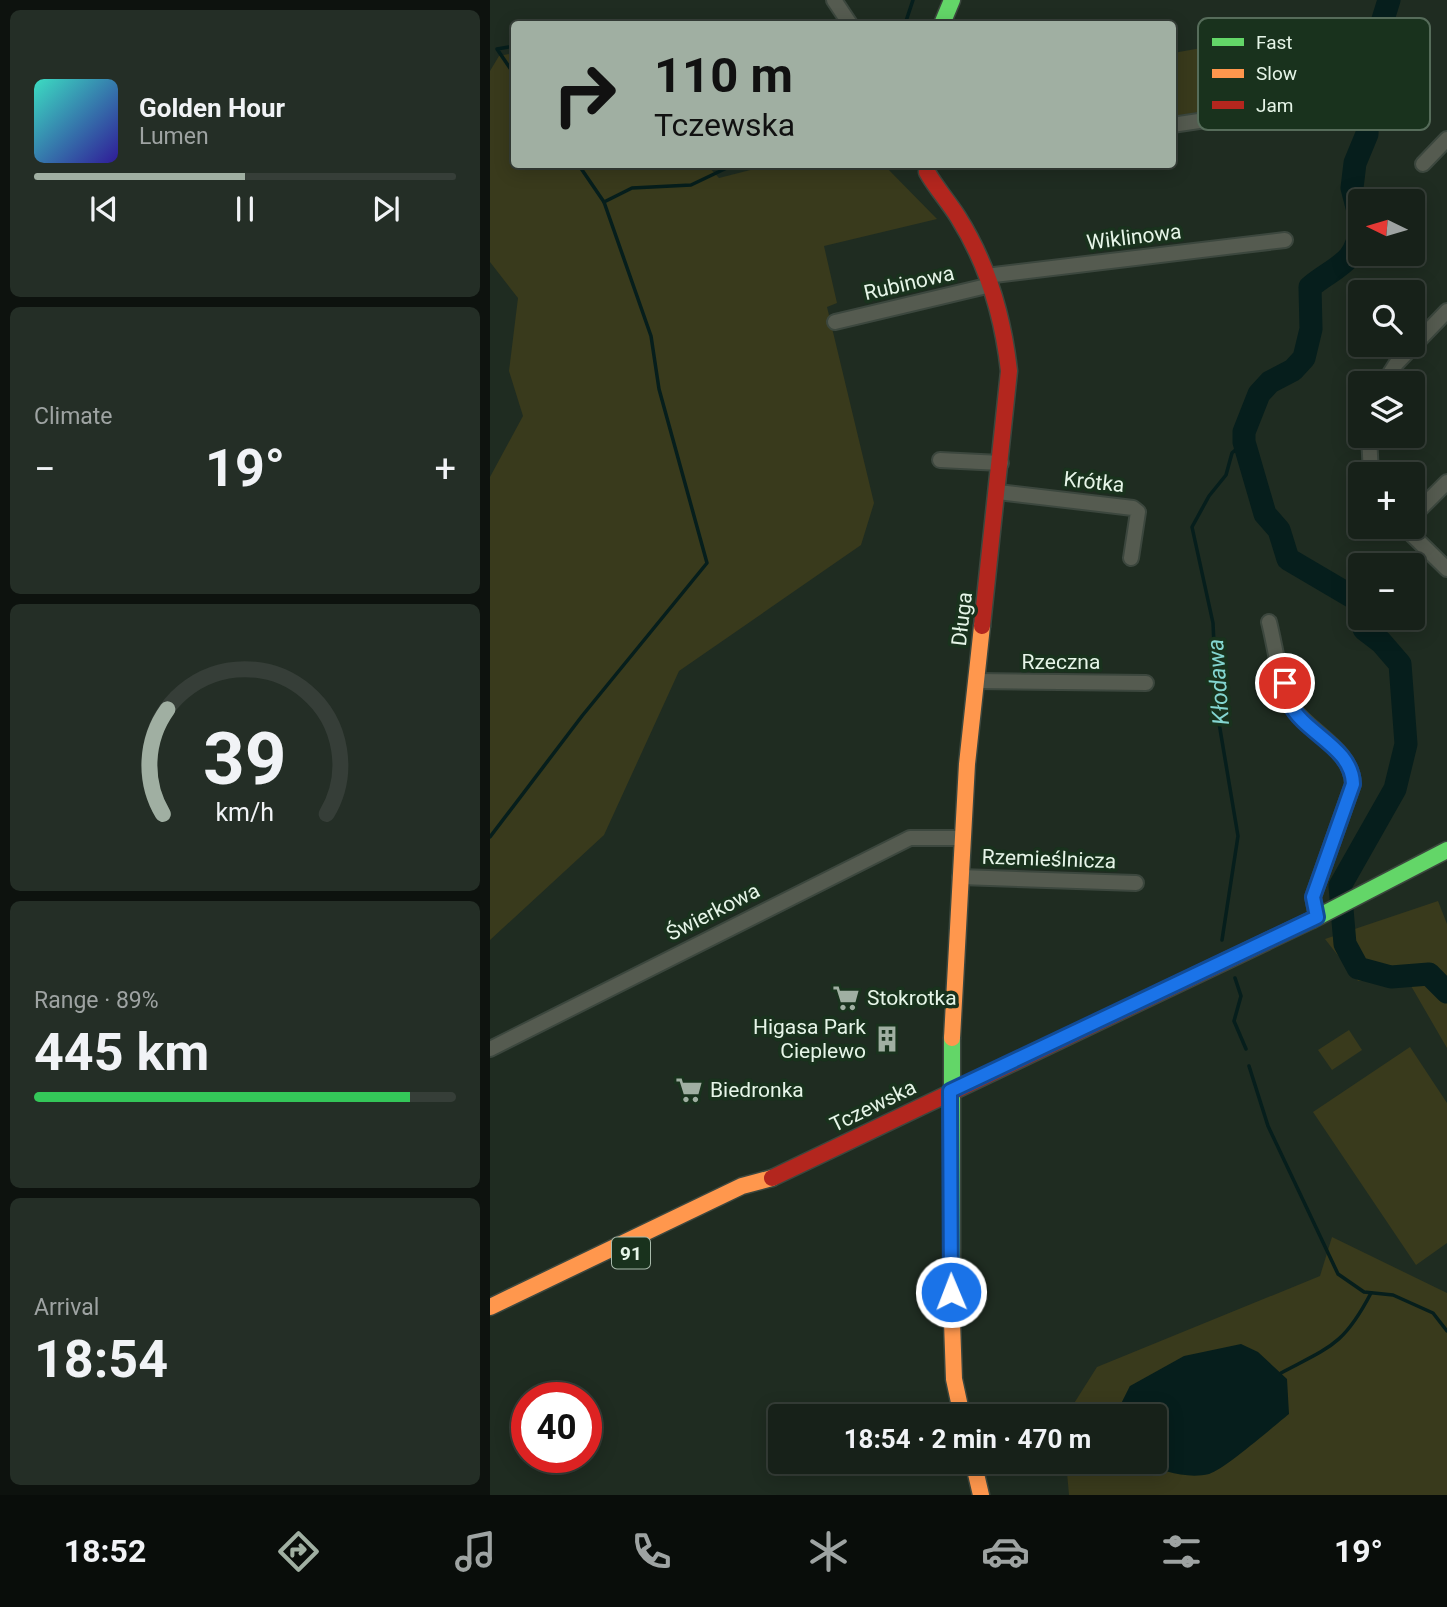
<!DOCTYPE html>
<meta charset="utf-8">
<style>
:root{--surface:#172119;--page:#242e26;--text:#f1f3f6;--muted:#9ea3a2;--line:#363e38;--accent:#a0afa2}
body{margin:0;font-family:Roboto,sans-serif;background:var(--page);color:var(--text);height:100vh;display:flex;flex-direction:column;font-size:26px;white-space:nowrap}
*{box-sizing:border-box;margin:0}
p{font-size:23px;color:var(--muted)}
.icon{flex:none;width:38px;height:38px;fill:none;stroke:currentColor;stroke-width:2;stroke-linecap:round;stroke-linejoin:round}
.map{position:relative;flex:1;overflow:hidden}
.drawer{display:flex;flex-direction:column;gap:10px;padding:10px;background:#0d120e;width:490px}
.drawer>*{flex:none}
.banner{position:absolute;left:21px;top:21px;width:665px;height:147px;border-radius:7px;box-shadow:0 4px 18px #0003,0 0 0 2px var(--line);background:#a0afa2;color:#111;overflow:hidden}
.needle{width:46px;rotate:275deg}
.fabs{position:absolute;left:858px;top:189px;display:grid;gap:14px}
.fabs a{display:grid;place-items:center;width:77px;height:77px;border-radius:7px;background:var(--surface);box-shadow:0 4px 18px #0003,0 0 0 2px var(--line);font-size:35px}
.speed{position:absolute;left:21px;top:1382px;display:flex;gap:14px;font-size:35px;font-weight:700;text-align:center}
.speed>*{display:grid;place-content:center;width:91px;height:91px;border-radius:50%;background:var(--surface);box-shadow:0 4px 18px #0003,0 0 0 2px var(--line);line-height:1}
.speed .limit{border:10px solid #d22;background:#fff;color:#111}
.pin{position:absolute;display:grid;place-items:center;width:60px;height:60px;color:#fff;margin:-30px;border:4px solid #fff;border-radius:50%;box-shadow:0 2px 7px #0007}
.me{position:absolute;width:77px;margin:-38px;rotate:359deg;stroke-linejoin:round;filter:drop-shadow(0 0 5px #0008)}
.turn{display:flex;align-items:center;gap:24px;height:147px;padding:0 28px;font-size:32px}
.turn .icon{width:91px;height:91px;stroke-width:2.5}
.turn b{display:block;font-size:49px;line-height:60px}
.big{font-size:52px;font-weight:700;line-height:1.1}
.drawer .tile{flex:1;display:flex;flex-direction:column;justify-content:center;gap:10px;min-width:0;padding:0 24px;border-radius:10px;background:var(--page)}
.drawer .dial{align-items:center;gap:0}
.dial svg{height:182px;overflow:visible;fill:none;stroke:var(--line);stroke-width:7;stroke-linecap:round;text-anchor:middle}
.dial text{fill:var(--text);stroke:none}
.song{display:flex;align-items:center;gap:21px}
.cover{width:84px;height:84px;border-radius:10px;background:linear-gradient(135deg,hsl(170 70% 55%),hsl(250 70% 35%))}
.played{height:7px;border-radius:4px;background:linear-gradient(90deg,var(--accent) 50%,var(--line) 50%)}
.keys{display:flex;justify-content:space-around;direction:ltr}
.heat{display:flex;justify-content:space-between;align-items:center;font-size:38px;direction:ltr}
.charge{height:10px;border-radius:5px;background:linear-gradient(90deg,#34c759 89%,var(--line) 0)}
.trip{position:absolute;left:278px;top:1404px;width:399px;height:70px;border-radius:7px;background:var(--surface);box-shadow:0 4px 18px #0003,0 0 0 2px var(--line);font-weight:700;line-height:70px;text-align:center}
.dock{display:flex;height:112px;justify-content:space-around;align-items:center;background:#090d0a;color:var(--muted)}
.dock .icon{width:49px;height:49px}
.dock .active{color:var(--accent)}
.dock b{font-size:32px;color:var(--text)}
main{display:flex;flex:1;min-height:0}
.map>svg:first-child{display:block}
.green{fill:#393a1c}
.water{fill:#061e1c}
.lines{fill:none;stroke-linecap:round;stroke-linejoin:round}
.stream{stroke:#061e1c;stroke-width:3.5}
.river{stroke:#061e1c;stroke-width:23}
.street-casing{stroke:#3c473e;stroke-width:18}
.fast-casing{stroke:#3c473e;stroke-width:19}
.slow-casing{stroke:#3c473e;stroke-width:19}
.jam-casing{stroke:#3c473e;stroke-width:19}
.street{stroke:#555b50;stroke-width:14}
.fast{stroke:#63d668;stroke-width:16}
.slow{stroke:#ff974d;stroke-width:16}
.jam{stroke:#b3261e;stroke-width:16}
.route-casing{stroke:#114b97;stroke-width:18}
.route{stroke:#1a73e8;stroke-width:12}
.labels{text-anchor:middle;stroke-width:7;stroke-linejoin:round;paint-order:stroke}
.shield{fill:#19321d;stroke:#a8baab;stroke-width:2}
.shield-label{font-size:19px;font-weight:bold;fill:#e6f5e8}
.street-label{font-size:21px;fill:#e6f5e8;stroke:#19321d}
.poi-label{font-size:21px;fill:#e6f5e8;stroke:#19321d;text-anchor:start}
.water-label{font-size:23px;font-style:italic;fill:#84d6d1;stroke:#19321d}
.key{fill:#19321d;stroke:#566c5a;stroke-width:2}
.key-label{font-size:19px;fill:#e6f5e8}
</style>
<main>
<section class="drawer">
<div class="tile">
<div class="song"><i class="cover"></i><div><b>Golden Hour</b><p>Lumen</p></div></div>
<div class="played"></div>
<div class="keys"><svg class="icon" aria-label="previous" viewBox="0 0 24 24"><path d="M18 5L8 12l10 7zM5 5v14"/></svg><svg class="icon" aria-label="pause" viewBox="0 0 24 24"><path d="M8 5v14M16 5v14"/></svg><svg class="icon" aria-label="next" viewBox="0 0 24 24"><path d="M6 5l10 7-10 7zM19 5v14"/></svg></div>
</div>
<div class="tile"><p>Climate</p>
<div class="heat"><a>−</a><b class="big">19°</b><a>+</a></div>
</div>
<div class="tile dial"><svg viewBox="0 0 100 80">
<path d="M14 69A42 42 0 1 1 86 69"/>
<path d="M14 69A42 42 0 0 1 16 23" stroke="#a0afa2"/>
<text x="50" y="56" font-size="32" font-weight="700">39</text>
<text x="50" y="72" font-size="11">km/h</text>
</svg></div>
<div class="tile"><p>Range · 89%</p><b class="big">445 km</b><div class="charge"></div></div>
<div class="tile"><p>Arrival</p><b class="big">18:54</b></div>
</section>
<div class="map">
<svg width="957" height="1495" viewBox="0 0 957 1495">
<rect width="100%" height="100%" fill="#1f2c21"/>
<g class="green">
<path d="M740 43 749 106 683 116V53Z"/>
<path d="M24 53V164L217 165 229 178 280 165H394L447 219 334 246 347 303 337 307 384 503 371 545 189 671 114 835 0 940V477L33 416 19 371 28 298 0 262V71L9 56Z"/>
<path d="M948 901 957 924V1048L913 972 868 981 835 939Z"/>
<path d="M859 1030 872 1050 842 1070 828 1050Z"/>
<path d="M920 1047 957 1103V1243L926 1265 823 1112Z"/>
<path d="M842 1237 957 1293V1495H579L576 1461H654C674 1474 697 1474 720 1474L640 1386 625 1416H576L607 1367 830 1276Z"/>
</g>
<path class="water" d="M751 1344 768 1352 797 1379 799 1414C784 1426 734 1470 719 1474 699 1479 670 1472 654 1461H665V1416H625L640 1386 694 1356Z"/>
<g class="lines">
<g class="stream">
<path d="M415 24 423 0"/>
<path d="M24 46 7 49 24 74"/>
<path d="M88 164 114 202"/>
<path d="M0 837 92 716 217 563 169 389 161 336 114 202 142 188 201 185 245 164"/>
<path d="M732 940 748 836 727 711 723 623 702 527 719 496 736 475 742 453 754 442"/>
<path d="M745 978 751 996 744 1021 756 1049"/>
<path d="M759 1066 778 1126 848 1274 874 1292 903 1295 943 1313 957 1331"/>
<path d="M791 1373C840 1347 854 1345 881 1293"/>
</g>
<g class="river">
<path d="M870 219 862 188 865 163 877 134 880 61 899 0"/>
<path d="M870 227C867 264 845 266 820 287L821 329 814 358 803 370 780 382 769 394 754 432V442L775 514 789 530 798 559 866 599 870 613"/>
<path d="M871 618 874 629 891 642 910 664 916 744 905 789 850 886 855 944 868 968 901 977 939 974 957 992"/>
</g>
<g class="street-casing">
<g id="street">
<path d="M344 0 360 24"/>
<path d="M682 125 756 114 777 104 815 115"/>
<path d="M933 164 957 139"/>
<path d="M498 278 504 275 795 240"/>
<path d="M345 322 501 285"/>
<path d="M894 383 906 364 957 311"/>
<path d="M879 436 881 474"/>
<path d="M450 460 511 463"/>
<path d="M508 492 643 508 648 512 641 558"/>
<path d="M922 517 957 482"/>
<path d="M914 527 957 569"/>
<path d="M779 622C785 645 791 692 804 710 822 733 862 751 863 784L823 897 827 917"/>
<path d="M486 681 656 683"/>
<path d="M470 877 646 883"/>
<path d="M0 1049 420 838H472"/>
</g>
</g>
<g class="fast-casing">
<g id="fast">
<path d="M452 24 462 0"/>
<path d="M822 920 957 850"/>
<path d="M462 1038V1322"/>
</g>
</g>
<g class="slow-casing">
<g id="slow">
<path d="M462 1038 477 764 492 626"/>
<path d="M0 1307 252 1186 282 1178"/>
<path d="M462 1322 464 1379 472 1416"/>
<path d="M483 1461 491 1495"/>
</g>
</g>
<g class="jam-casing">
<g id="jam">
<path d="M437 172C446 188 458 201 468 217 497 263 513 317 519 371L492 626"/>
<path d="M282 1178 822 920"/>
</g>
</g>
<use href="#street" class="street"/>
<use href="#fast" class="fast"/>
<use href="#slow" class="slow"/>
<use href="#jam" class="jam"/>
</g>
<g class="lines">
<g class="route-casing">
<path id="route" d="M461 1292 460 1091 827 917 823 897 863 784C862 747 815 734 800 704 797 698 796 690 795 683"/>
</g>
<use href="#route" class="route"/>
</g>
<defs>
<g id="supermarket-bare" transform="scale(2.1)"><path d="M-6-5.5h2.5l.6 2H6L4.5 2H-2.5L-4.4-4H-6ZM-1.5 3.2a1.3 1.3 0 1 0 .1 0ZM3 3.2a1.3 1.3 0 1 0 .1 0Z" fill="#a0afa2" stroke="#19321d" stroke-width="2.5" paint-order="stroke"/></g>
<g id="building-bare" transform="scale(2.1)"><path d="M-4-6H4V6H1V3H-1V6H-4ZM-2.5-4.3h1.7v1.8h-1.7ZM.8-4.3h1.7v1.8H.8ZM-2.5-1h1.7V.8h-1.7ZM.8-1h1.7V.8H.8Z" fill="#a0afa2" stroke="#19321d" stroke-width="2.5" paint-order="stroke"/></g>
</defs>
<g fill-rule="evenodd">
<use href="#supermarket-bare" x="356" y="998"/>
<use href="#building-bare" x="397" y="1039"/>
<use href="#supermarket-bare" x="199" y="1090"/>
</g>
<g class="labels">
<rect class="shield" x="122" y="1237.5" width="38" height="31" rx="5"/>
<g class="shield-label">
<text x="141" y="1260">91</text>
</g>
<g class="street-label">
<text transform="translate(644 237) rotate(-7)" y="7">Wiklinowa</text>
<text transform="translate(419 283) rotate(-13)" y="7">Rubinowa</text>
<text transform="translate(604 482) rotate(6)" y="7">Krótka</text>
<text transform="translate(472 619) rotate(-83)" y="7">Długa</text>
<text x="571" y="669">Rzeczna</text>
<text transform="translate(559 859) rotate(2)" y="7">Rzemieślnicza</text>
<text transform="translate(223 912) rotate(-27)" y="7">Świerkowa</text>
<text transform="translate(383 1106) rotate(-26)" y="7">Tczewska</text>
</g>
<g class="poi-label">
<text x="377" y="1005">Stokrotka</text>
<text x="376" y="1034" text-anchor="end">Higasa Park<tspan x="376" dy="24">Cieplewo</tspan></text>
<text x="220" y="1097">Biedronka</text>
</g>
<g class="water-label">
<text transform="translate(728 682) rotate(-94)" y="8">Kłodawa</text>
</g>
</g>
<rect x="708" y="18" width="232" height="112" rx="10" class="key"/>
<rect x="722" y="38" width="32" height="8" fill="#63d668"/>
<rect x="722" y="69" width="32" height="9" fill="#ff974d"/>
<rect x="722" y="101" width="32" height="8" fill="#b3261e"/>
<g class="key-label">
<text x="766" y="49">Fast</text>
<text x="766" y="80">Slow</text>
<text x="766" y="112">Jam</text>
</g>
</svg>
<div class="fabs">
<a><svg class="needle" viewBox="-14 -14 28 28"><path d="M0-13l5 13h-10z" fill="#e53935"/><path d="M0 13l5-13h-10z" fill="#9ea3a2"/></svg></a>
<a><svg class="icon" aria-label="search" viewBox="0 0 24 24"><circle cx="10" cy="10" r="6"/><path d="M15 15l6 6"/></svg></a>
<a><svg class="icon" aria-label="layers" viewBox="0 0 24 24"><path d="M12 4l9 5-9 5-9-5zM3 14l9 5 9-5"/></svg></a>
<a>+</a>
<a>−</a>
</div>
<div class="speed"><div class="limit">40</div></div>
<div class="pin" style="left:795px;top:683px;background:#d93025"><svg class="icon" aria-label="arrive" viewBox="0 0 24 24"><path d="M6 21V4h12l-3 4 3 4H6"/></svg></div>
<svg class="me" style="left:461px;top:1292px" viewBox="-20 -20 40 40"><circle r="17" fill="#1a73e8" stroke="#fff" stroke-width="3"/><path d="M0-11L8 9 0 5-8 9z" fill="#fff"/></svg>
<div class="trip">18:54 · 2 min · 470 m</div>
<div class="banner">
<div class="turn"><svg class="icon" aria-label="right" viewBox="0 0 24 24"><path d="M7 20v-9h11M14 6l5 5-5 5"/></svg><div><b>110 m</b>Tczewska</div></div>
</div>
</div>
</main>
<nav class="dock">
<b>18:52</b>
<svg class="icon active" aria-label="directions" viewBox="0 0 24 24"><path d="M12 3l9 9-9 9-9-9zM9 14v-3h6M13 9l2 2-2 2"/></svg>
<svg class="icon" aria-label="music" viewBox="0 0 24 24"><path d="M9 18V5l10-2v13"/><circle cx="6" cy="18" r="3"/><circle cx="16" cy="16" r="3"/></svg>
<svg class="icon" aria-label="phone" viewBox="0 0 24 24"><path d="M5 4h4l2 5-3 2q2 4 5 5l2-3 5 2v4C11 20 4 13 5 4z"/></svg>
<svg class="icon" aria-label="climate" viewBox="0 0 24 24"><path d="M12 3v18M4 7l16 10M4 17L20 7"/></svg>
<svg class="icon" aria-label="car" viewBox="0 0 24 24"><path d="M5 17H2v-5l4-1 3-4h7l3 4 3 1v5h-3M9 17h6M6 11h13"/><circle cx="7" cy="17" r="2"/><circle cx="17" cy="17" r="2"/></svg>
<svg class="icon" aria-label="filters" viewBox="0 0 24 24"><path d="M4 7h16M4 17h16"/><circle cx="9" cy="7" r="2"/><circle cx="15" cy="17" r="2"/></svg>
<b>19°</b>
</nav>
